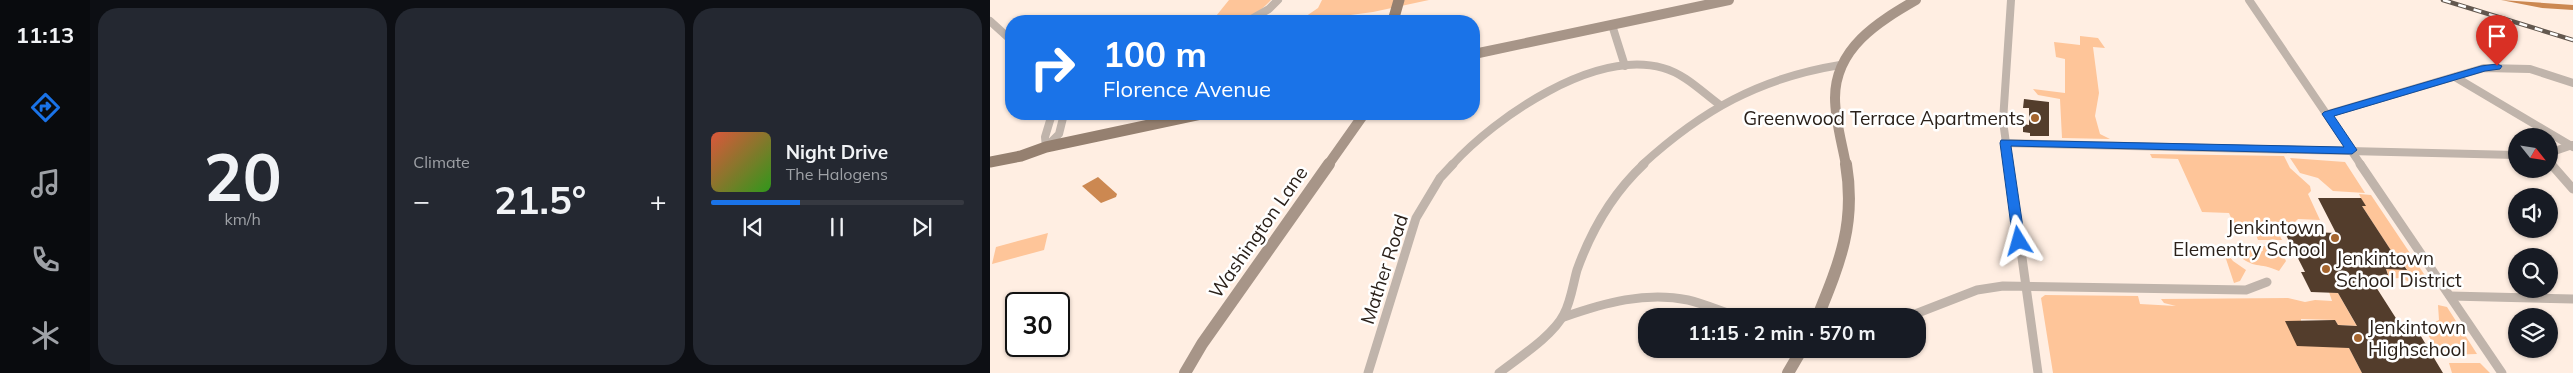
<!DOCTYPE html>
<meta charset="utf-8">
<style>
:root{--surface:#171b24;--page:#242831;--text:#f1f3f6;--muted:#9ea1a6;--line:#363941;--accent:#1a73e8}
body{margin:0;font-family:Mulish,sans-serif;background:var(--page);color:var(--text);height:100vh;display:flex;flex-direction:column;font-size:19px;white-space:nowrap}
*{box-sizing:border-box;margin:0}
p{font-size:16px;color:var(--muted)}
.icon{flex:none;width:28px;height:28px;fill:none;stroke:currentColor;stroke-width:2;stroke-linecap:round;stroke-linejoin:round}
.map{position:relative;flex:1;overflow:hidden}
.details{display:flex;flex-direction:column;gap:8px;padding:8px;background:#0d0f14;width:900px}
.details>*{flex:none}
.hud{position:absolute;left:15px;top:15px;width:475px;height:105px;border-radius:20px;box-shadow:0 1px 4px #0004;background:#1a73e8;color:#fff;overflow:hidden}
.needle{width:32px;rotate:120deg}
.buttons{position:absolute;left:1518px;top:128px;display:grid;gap:10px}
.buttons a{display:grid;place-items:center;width:50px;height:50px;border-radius:50%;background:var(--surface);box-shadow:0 1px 4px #0004;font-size:25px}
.speed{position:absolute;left:15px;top:292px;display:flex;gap:10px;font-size:25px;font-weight:700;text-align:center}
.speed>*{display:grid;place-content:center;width:65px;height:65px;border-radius:50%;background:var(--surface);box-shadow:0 1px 4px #0004;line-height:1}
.speed .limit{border:2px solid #111;border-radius:8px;background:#fff;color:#111}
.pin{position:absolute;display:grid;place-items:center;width:42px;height:42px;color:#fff;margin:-51px -21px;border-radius:50% 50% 50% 0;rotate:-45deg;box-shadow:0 0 5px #0007}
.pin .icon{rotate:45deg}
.me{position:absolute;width:55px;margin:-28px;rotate:352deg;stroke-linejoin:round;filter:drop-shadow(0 0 4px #0008)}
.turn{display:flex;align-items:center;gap:18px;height:105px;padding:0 15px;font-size:22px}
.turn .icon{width:65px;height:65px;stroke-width:2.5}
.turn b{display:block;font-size:35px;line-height:42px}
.big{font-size:38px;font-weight:700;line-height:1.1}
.details .tile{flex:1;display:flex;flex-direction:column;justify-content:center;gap:8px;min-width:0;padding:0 18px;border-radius:20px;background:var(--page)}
.details .dial{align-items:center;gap:0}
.dial b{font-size:65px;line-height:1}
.song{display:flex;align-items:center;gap:15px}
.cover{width:60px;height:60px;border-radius:8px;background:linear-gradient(135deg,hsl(10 70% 55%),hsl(110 70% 35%))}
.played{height:5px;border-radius:2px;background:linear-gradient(90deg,var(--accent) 35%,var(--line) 35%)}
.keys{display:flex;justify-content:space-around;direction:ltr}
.heat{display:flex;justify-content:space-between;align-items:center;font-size:28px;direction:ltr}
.details .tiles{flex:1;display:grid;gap:8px;grid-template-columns:repeat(3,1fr)}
.trip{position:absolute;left:648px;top:308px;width:288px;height:50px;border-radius:20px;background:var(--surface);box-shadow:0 1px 4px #0004;font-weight:700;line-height:50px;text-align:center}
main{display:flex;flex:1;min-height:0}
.dock{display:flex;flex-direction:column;width:90px;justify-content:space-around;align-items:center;background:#090b0e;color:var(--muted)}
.dock .icon{width:35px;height:35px}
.dock .selected{color:var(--accent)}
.dock b{font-size:22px;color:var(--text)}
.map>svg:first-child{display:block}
.green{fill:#fec599}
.water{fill:#cc8851}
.building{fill:#533d2c}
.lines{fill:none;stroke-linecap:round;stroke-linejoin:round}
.street-far1{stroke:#c0b4ab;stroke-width:8}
.street{stroke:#c0b4ab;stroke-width:9}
.secondary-far1{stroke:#a79588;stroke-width:10}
.secondary{stroke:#a79588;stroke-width:12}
.primary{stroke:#958070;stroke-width:11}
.rail-casing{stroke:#63584f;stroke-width:4.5}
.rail{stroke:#fff;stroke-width:2.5;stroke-dasharray:8;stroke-linecap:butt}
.route{fill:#1a73e8;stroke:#114b97}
.poi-dot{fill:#a5652e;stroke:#fff;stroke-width:2}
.labels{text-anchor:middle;stroke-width:5;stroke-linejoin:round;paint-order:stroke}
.poi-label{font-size:19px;fill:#2b211a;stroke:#fff;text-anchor:end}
.street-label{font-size:19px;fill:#2b211a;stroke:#fff}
</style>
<main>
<nav class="dock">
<b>11:13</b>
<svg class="icon selected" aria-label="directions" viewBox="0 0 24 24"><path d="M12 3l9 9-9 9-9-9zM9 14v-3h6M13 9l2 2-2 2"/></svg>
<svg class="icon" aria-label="music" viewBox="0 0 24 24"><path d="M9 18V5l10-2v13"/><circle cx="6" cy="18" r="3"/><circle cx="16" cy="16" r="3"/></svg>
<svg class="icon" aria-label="phone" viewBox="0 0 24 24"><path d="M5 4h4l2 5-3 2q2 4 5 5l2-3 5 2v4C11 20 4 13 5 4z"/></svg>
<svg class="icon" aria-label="climate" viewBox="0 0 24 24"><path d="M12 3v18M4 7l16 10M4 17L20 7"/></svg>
</nav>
<section class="details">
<div class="tiles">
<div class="tile dial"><b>20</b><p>km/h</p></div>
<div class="tile"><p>Climate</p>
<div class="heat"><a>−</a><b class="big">21.5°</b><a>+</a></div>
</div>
<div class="tile">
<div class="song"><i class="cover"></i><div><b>Night Drive</b><p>The Halogens</p></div></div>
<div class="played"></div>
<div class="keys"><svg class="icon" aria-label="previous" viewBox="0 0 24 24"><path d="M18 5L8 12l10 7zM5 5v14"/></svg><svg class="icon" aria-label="pause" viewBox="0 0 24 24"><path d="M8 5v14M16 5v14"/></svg><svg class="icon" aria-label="next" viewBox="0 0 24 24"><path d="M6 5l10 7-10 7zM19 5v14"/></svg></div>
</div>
</div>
</section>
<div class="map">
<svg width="1583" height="373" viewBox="0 0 1583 373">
<rect width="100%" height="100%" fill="#ffeee2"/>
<g class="green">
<path d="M239 0H281C261 21 249 21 222 21Z"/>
<path d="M332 0H439L383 12 353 16 352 21H309L328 8Z"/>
<path d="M1090 36 1108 38 1115 48 1103 47 1109 93 1105 116 1110 134 1120 139 1072 138 1070 99 1048 95 1043 89 1075 93V59L1066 57 1064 42 1090 45Z"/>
<path d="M1160 154 1294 156 1300 168 1320 186 1321 191 1318 194 1330 220 1308 219 1304 223 1307 230H1287L1292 240H1268L1264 230 1246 229 1239 213 1212 212 1188 159 1162 158Z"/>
<path d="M1300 158 1355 162 1375 193 1343 191 1328 178 1310 173Z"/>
<path d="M1369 194 1381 195 1438 280 1427 275 1428 285 1410 278 1395 279 1394 275 1398 274 1396 269H1417L1409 258 1402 252 1372 206H1375Z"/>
<path d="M58 233 54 250 2 264 6 247Z"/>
<path d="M1272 246H1289L1296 261 1289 271C1267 261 1264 271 1244 251V249L1273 251Z"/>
<path d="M1232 247 1243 261 1256 270 1250 281 1244 283Z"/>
<path d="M1339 292 1348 293 1365 323 1370 326 1348 325 1345 320 1311 319V322L1296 321 1359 348 1372 373H1063L1051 298 1055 295 1148 296 1150 304 1186 306 1174 303 1171 299 1298 298 1315 302 1325 300 1342 301Z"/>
<path d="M1448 305 1457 307 1487 354 1455 355 1446 348 1432 325 1438 326 1449 320Z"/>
<path d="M1459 363H1490L1500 373H1462Z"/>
</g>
<g class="water">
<path d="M1511 0 1583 5V10L1552 8Z"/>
<path d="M108 177 127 194 126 197 111 203 92 186Z"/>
</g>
<g class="building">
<path d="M1034 99 1059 102V136H1040V133L1033 132V124L1039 125V108H1033Z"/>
<path d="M1328 198H1371L1376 206H1372L1402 252 1409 258 1417 270 1396 269 1398 275 1379 276 1409 323H1423L1453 373H1372L1359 348 1307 346 1295 321 1345 320 1348 325 1367 326 1348 293 1321 292 1311 272H1315L1294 231 1346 233Z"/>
</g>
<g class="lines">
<g class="street-far1">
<path d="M1259 0 1371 165"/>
<path d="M0 21 21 40"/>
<path d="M258 21 279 9 288 0"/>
<path d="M622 25 635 66"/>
<path d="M1465 77 1583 147"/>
<path d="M1338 114 1494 68 1540 69 1583 83"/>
<path d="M1015 143 1526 155"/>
<path d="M56 147 69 134 74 114"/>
<path d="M56 147 55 137 62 114"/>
<path d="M1559 153 1582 145"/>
<path d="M1559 162 1562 165"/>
<path d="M462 165C506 117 604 49 673 68 695 74 712 92 730 105"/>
<path d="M652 165C712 110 770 78 850 65"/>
<path d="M1019 165 1013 121 1021 0"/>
</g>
<g class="street">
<path d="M1019 164 1048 373"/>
<path d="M1370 164 1512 373"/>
<path d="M1561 164 1583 189"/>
<path d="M1460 296 1583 299"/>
<path d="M920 316 987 290 1013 286 1256 290 1277 282"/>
<path d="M574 317C614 303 656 291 698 300 715 304 730 311 746 316"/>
<path d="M378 373 426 218 450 178 463 164"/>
<path d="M509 373C528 358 563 336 574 314 581 301 583 284 587 270 601 231 623 193 654 164"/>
</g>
<g class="secondary-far1">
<path d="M484 54 739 0"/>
<path d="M338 165 374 114"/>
<path d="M856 165C852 143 845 120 845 98 845 48 888 22 926 0"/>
</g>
<g class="secondary">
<path d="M828 316C850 262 866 223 856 164"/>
<path d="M195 373 212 344 339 164"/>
<path d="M798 373 812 349"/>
</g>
<g class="primary">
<path d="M403 21 409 0"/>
<path d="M0 162 31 156 56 147 211 114"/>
</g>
<g class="rail-casing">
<path id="rail" d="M1453 0 1583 40"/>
</g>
<use href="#rail" class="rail"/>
</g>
<path class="route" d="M1507 64 1512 66 1510 69 1495 71 1344 116 1367 150 1362 154 1021 146 1035 241 1029 245 1023 241 1010 143 1011 140 1354 147 1332 114 1334 112 1491 66Z"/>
<g class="poi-dot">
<circle cx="1045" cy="118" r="5"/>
<circle cx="1345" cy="238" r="5"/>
<circle cx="1336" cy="269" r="5"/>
<circle cx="1368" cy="338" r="5"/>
</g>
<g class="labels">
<g class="poi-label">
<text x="1035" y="125">Greenwood Terrace Apartments</text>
<text x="1335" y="234">Jenkintown<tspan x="1335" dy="22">Elementry School</tspan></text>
<text x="1346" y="265" text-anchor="start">Jenkintown<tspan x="1346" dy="22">School District</tspan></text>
<text x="1378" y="334" text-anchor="start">Jenkintown<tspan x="1378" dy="22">Highschool</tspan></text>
</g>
<g class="street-label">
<text transform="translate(268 232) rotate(-55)" y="7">Washington Lane</text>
<text transform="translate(394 269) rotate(-72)" y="7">Mather Road</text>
</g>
</g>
</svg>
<div class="buttons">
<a><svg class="needle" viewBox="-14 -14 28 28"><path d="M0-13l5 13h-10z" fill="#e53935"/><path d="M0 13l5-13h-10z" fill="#9ea1a6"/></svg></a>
<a><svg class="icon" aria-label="sound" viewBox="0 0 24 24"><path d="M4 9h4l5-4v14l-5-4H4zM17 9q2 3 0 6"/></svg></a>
<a><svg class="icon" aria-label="search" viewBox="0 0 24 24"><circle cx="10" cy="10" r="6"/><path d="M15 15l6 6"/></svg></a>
<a><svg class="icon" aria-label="layers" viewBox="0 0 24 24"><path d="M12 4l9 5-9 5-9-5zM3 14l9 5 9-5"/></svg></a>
</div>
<div class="speed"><div class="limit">30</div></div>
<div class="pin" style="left:1507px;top:66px;background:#d93025"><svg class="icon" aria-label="arrive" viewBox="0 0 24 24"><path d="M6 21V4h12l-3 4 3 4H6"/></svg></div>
<svg class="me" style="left:1029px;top:241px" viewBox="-20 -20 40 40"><path d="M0-17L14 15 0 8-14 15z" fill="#1a73e8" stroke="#fff" stroke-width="4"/></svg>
<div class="trip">11:15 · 2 min · 570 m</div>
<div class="hud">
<div class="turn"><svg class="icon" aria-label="right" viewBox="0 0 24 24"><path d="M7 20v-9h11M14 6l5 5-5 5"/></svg><div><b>100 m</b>Florence Avenue</div></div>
</div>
</div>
</main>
